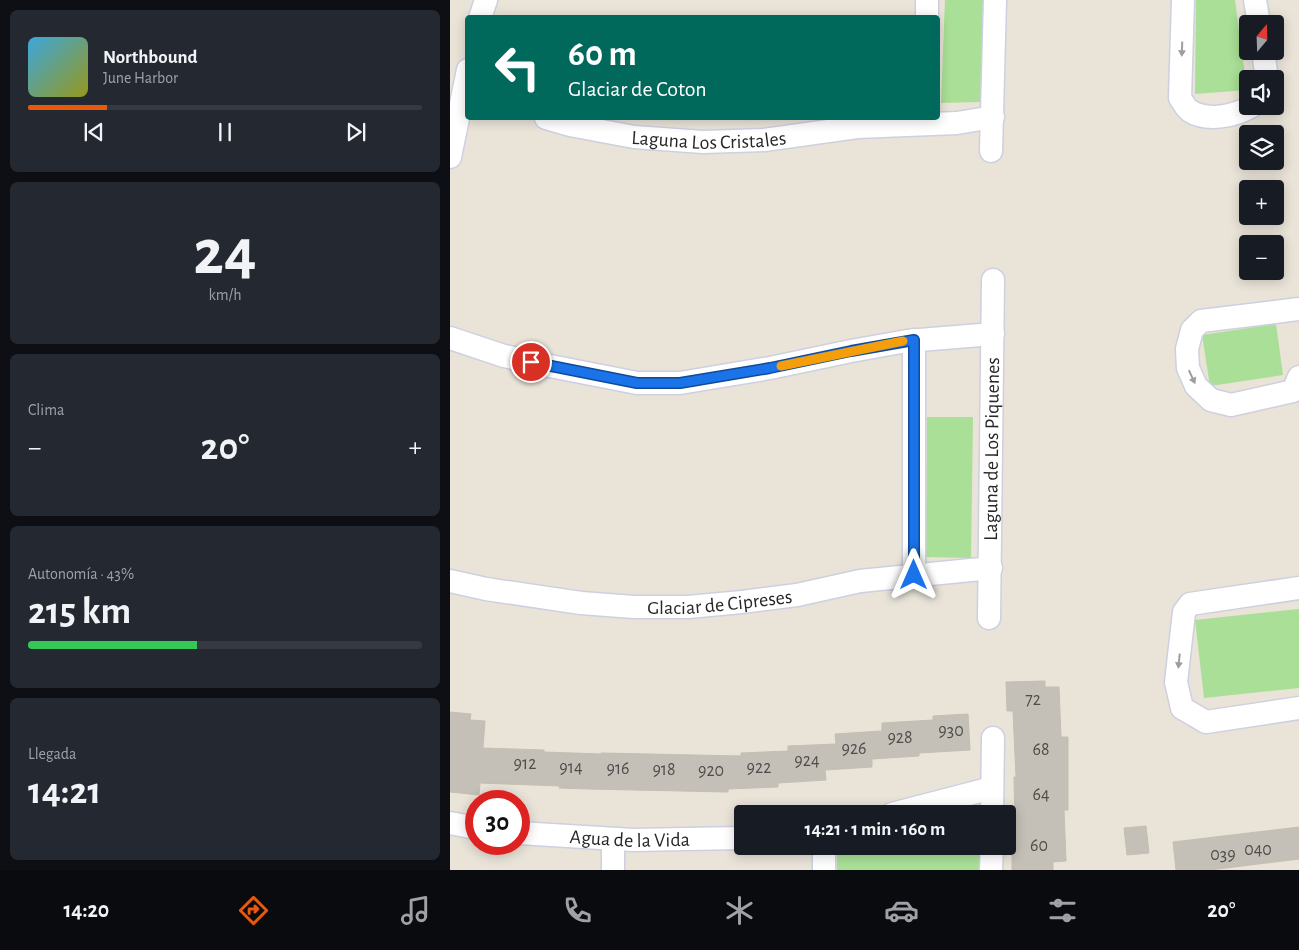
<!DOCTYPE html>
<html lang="es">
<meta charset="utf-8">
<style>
:root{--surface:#171b24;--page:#242831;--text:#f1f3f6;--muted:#9ea1a6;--line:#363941;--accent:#ea580c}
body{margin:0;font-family:"Alegreya Sans",sans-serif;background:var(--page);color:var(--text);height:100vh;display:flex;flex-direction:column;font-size:19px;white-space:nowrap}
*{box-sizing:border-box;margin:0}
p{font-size:16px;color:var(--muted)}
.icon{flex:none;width:28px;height:28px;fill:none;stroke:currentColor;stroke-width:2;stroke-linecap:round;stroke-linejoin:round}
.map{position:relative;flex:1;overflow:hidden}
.sheet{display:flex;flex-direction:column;gap:10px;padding:10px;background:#0d0f14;width:450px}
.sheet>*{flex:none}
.hud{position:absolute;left:15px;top:15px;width:475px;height:105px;border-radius:5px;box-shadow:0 2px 12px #0003;background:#00695c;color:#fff;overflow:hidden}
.needle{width:32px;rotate:19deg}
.fabs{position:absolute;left:789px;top:15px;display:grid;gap:10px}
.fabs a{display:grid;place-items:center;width:45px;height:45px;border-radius:5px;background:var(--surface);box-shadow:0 2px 12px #0003;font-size:25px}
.speed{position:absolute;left:15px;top:790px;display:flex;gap:10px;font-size:25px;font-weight:700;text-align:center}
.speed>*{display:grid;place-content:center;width:65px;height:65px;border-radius:50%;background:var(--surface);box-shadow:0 2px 12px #0003;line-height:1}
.speed .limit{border:8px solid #d22;background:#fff;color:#111}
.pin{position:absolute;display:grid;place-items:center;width:42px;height:42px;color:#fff;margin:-21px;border:2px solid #fff;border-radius:50%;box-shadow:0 1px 5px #0007}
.me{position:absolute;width:55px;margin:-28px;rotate:0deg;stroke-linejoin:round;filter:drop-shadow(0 0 4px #0008)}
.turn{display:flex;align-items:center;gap:18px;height:105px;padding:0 20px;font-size:22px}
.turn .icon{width:65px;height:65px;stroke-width:2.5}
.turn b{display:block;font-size:35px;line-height:42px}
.big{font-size:38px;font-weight:700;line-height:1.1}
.sheet .tile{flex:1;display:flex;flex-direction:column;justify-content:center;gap:8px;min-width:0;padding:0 18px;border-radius:8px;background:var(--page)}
.sheet .dial{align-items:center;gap:0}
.dial b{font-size:65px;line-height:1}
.song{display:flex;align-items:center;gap:15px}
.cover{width:60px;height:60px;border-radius:8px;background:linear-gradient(135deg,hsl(200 70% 55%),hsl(60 70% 35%))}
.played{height:5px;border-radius:2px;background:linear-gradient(90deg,var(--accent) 20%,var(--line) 20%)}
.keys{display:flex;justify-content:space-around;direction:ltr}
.heat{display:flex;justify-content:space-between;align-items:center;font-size:28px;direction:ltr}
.charge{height:8px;border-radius:4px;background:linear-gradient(90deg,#34c759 43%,var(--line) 0)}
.trip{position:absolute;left:284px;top:805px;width:282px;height:50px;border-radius:5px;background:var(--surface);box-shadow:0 2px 12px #0003;font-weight:700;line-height:50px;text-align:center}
.tab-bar{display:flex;height:80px;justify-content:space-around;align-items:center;background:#090b0e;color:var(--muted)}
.tab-bar .icon{width:35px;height:35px}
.tab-bar .on{color:var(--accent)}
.tab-bar b{font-size:22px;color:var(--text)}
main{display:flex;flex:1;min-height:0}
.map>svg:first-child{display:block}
.green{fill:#a9df96}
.building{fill:#c4c0b8;stroke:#c4bfb2}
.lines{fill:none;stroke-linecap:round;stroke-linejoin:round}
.minor-casing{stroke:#ced0e0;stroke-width:25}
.minor{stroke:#fff;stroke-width:22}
.oneway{fill:#9e9e9e}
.route-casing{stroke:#114b97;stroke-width:12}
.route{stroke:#1a73e8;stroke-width:9}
.slow{stroke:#f59e0b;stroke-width:9}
.labels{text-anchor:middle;stroke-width:4;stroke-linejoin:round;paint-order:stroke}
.number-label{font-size:18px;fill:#4e4d4b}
.street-label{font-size:20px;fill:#272727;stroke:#fff}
</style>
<main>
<section class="sheet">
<div class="tile">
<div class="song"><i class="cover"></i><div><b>Northbound</b><p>June Harbor</p></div></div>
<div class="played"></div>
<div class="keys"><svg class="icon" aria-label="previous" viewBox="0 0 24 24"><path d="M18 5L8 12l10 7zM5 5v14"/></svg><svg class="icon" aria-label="pause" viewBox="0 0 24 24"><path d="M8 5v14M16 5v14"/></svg><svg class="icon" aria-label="next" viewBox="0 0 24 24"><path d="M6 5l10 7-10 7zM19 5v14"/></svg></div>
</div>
<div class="tile dial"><b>24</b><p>km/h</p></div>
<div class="tile"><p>Clima</p>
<div class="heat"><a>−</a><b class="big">20°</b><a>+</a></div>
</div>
<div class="tile"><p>Autonomía · 43%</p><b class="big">215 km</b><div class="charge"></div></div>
<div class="tile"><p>Llegada</p><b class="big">14:21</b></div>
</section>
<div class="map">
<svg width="849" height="870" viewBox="0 0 849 870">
<rect width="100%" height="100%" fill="#e9e3d8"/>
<g class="green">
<path d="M495 0H533L532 102 491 103Z"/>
<path d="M746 0H785L797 90 745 94Z"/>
<path d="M826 324 833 375 760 386 752 335Z"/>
<path d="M477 417H523L521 558 476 557Z"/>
<path d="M849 609V688L754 698 745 620Z"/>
<path d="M387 846H529L530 870H387Z"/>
</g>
<g class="building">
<path d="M595 681V687H609L611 737H618V810H614L616 861 603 862V870H562V829L565 828 564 777H566L563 711H557L556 682Z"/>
<path d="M0 712 21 714 20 720 35 721 33 748 94 750V752L151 754V753L291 756V753L338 751V746L386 744 385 734 432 731V723L483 720V716L518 714 520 750 469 753V756L422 759V767L375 770 376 780 328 783V787L278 789V792L138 789 109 788 110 786 30 783 29 795 0 792Z"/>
<path d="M696 826 699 853 677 855 674 828Z"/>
<path d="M849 827V859L760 870H726L723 842Z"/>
</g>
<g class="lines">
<g class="minor-casing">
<g id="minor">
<path d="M477 0V18"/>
<path d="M733 0 730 98C733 102 736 109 740 111 758 122 785 116 802 106"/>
<path d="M805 0 809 24"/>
<path d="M30 18 36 0"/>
<path d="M813 51 816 72 814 79"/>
<path id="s1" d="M96 118 120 125 184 137 253 142 314 140 407 127 507 123 543 117"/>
<path d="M541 151 545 0"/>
<path d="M0 157 18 70"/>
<path d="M849 309 751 321 742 330 737 349 738 368 746 386 761 400 781 405 843 391 849 377"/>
<path d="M0 338 54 356 95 365 187 383H230L320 368 401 351 457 341 543 334"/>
<path d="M464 340V575"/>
<path id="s2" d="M0 581 36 589 131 603 184 607H238L292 602 347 595 410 581 541 568"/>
<path d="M849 588 740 604 734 612 726 682 732 708 756 722 849 708"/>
<path id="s3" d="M539 618 543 280"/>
<path d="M442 814 542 788"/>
<path d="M542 814 543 738"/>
<path d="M0 823 26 828"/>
<path id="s4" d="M69 833 183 840 292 838"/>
<path d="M374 846V870"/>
<path d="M163 870V839"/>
<path d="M541 870 542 846"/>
</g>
</g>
<use href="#minor" class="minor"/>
</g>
<defs><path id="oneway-solid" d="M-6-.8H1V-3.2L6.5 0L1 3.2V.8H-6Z" transform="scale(1.25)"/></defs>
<g class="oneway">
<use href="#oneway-solid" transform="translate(732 49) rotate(92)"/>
<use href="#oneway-solid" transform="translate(742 377) rotate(65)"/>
<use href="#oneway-solid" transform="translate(729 661) rotate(96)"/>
</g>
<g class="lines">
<g class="route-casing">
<path id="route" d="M81 362 187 383H230L320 368 401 351 464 340V575"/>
</g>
<use href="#route" class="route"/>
<path class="slow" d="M331 366 453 341"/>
</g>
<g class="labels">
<g class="number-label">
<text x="583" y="705">72</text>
<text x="501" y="736">930</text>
<text x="450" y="743">928</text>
<text x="404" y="754">926</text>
<text x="591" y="755">68</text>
<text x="357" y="766">924</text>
<text x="75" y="769">912</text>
<text x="121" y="773">914</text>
<text x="309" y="773">922</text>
<text x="168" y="774">916</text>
<text x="214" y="775">918</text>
<text x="261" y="776">920</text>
<text x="591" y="800">64</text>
<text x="589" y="851">60</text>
<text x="808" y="855">040</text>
<text x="773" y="860">039</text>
</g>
<g class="street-label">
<text dy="7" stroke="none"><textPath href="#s1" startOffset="165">Laguna Los Cristales</textPath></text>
<text dy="7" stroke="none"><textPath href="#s3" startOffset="169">Laguna de Los Piquenes</textPath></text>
<text dy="7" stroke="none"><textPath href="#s2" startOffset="272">Glaciar de Cipreses</textPath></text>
<text dy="7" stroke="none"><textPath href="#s4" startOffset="111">Agua de la Vida</textPath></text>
</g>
</g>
</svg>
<div class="fabs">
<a><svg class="needle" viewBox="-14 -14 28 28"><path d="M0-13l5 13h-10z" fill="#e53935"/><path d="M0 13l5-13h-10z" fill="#9ea1a6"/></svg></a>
<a><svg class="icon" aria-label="sound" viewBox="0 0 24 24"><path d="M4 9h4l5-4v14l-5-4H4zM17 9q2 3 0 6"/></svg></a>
<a><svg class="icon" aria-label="layers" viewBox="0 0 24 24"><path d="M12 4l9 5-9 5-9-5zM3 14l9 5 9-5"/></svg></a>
<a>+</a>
<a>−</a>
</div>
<div class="speed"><div class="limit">30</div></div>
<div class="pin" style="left:81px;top:362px;background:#d93025"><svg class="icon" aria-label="arrive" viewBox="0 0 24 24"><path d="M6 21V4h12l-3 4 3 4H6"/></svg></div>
<svg class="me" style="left:464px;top:575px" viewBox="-20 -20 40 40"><path d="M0-17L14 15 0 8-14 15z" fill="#1a73e8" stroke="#fff" stroke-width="4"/></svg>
<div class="trip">14:21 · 1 min · 160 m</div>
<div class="hud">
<div class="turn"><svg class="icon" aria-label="left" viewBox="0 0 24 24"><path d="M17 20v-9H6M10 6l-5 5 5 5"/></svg><div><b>60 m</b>Glaciar de Coton</div></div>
</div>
</div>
</main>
<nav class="tab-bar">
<b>14:20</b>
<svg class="icon on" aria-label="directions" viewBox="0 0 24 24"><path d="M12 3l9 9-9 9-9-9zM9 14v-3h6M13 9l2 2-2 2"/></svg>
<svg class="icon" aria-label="music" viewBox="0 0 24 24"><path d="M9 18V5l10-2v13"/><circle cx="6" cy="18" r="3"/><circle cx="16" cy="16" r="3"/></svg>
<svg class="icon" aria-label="phone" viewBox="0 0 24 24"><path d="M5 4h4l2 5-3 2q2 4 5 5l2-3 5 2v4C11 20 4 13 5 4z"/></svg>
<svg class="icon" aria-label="climate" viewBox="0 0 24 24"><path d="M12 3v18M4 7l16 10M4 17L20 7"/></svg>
<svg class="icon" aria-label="car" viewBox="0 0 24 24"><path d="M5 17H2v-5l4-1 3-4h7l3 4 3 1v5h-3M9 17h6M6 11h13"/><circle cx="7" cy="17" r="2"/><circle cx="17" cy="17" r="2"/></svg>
<svg class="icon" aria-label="filters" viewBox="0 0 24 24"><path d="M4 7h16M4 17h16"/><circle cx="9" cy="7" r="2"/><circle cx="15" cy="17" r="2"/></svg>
<b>20°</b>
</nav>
